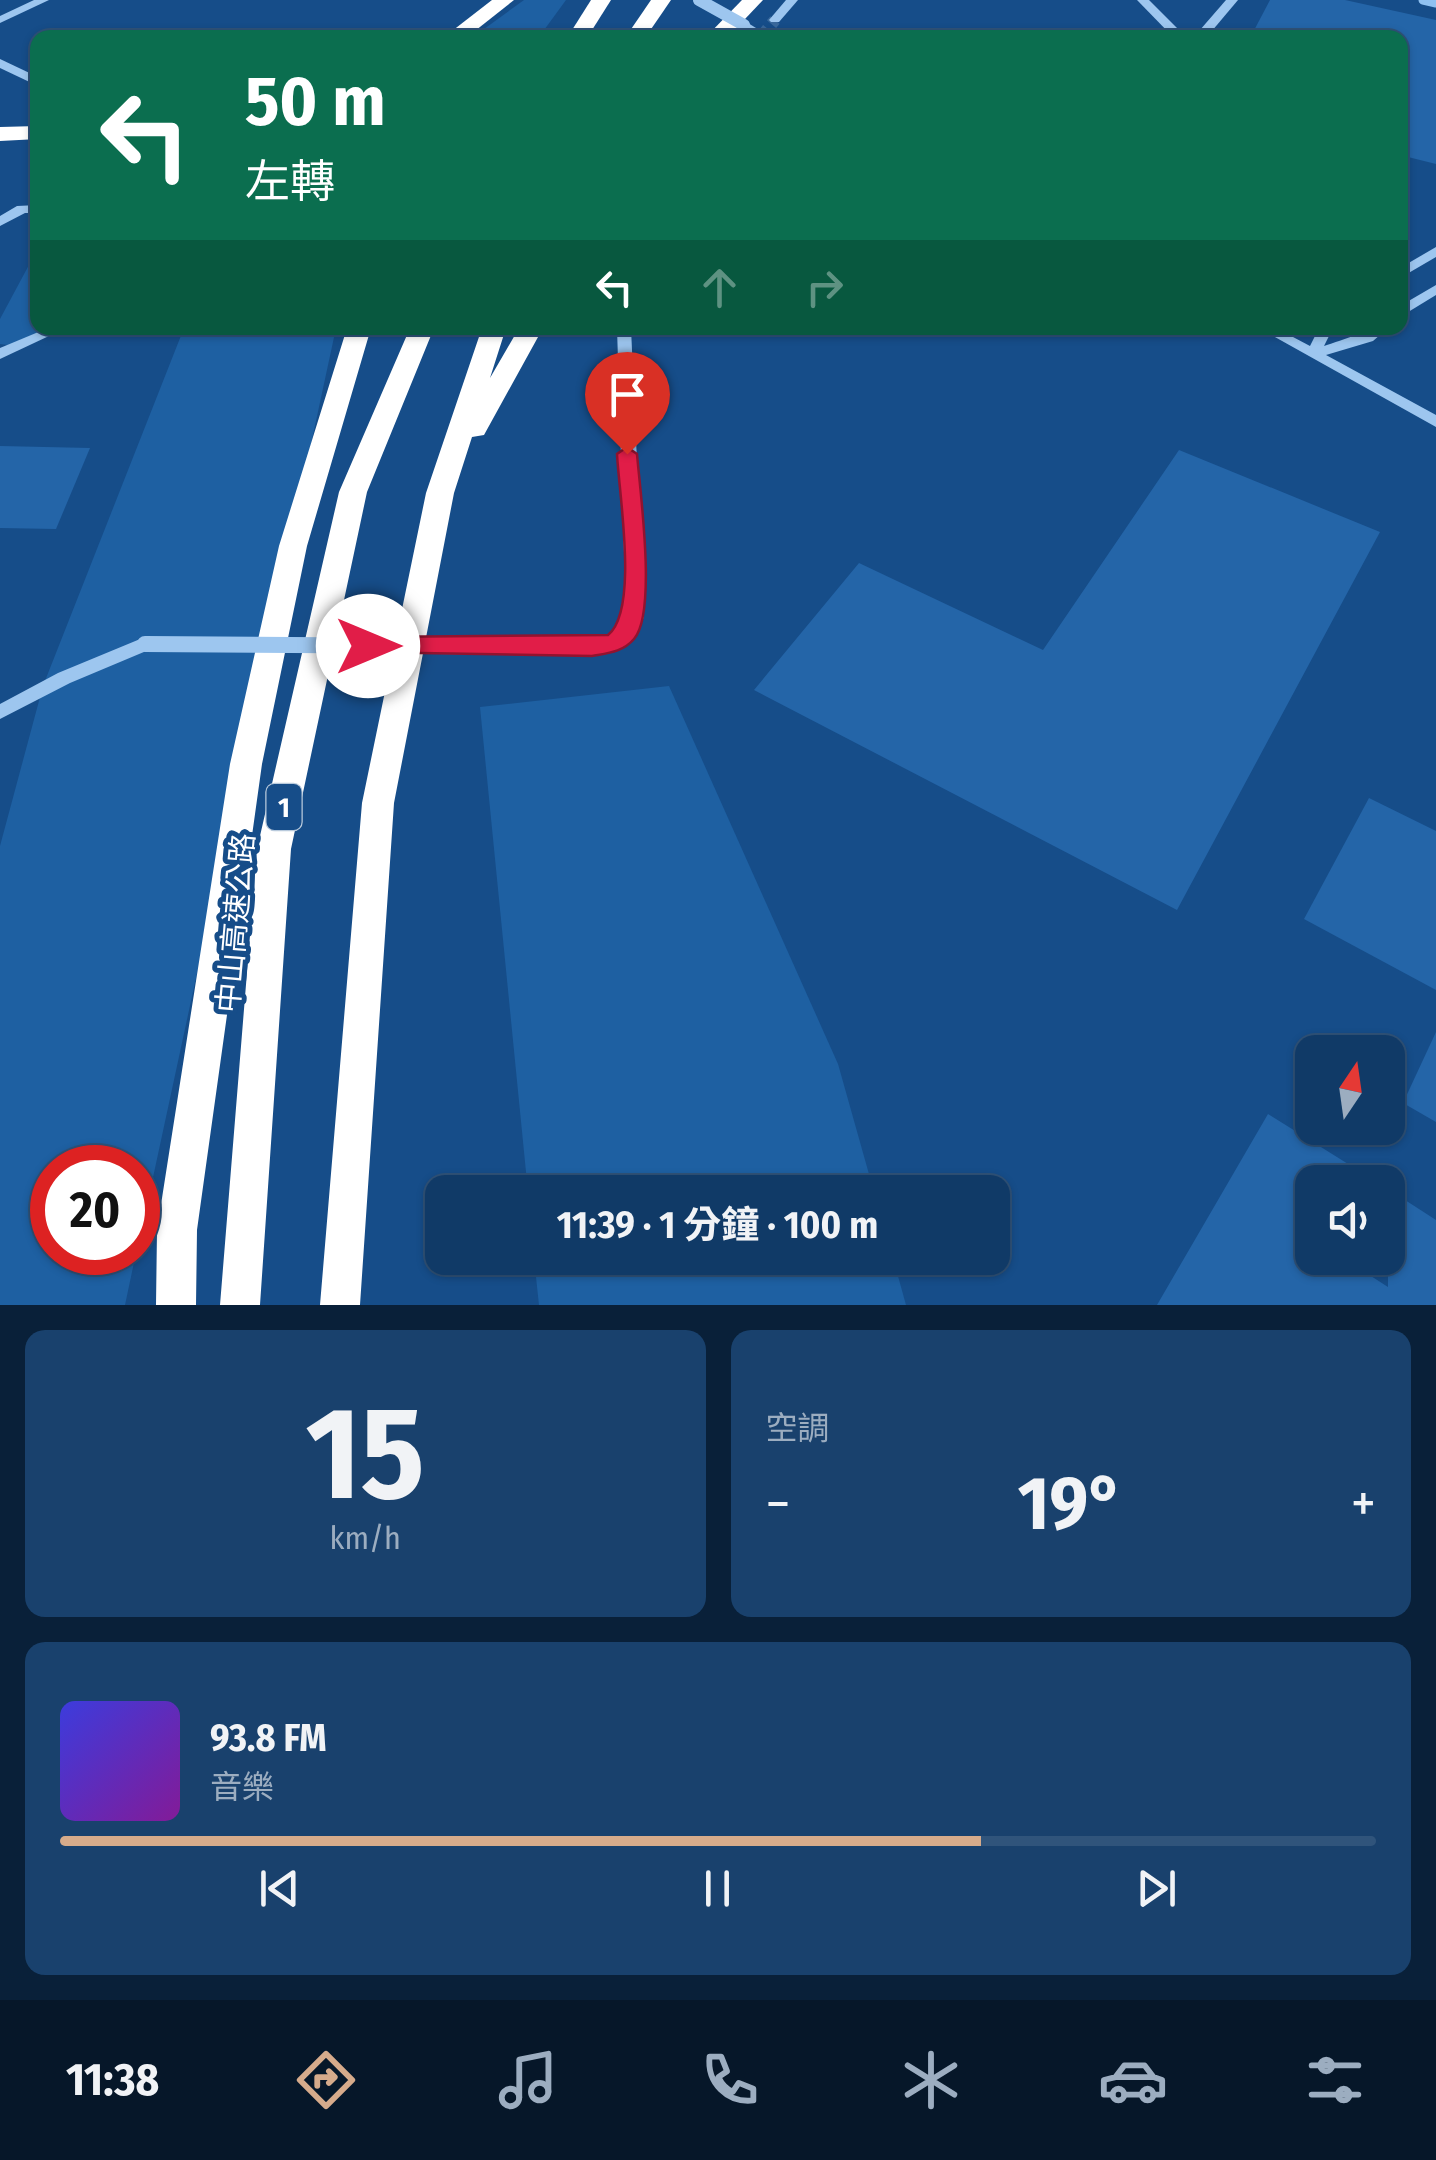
<!DOCTYPE html>
<html lang="zh-TW">
<meta charset="utf-8">
<style>
:root{--surface:#103a67;--page:#19416d;--text:#f1f3f6;--muted:#9cadc0;--line:#30547b;--accent:#d6ab8b}
body{margin:0;font-family:"Fira Sans Condensed","Noto Sans TC",sans-serif;background:var(--page);color:var(--text);height:100vh;display:flex;flex-direction:column;font-size:38px;white-space:nowrap}
*{box-sizing:border-box;margin:0}
p{font-size:32px;color:var(--muted)}
.icon{flex:none;width:55px;height:55px;fill:none;stroke:currentColor;stroke-width:2;stroke-linecap:round;stroke-linejoin:round}
.map{position:relative;height:1305px;overflow:hidden}
.side{display:flex;flex-direction:column;gap:25px;padding:25px;background:#092039;flex:1}
.side>*{flex:none}
.hud{position:absolute;left:30px;top:30px;width:1378px;height:305px;border-radius:20px;box-shadow:0 2px 8px #0004,0 0 0 2px var(--line);background:#0b6e4f;color:#fff;overflow:hidden}
.needle{width:65px;rotate:13deg}
.fabs{position:absolute;left:1295px;top:1035px;display:grid;gap:20px}
.fabs a{display:grid;place-items:center;width:110px;height:110px;border-radius:20px;background:var(--surface);box-shadow:0 2px 8px #0004,0 0 0 2px var(--line);font-size:50px}
.speed{position:absolute;left:30px;top:1145px;display:flex;gap:20px;font-size:50px;font-weight:700;text-align:center}
.speed>*{display:grid;place-content:center;width:130px;height:130px;border-radius:50%;background:var(--surface);box-shadow:0 2px 8px #0004,0 0 0 2px var(--line);line-height:1}
.speed .limit{border:15px solid #d22;background:#fff;color:#111}
.pin{position:absolute;display:grid;place-items:center;width:85px;height:85px;color:#fff;margin:-102px -42px;border-radius:50% 50% 50% 0;rotate:-45deg;box-shadow:0 0 10px #0007}
.pin .icon{rotate:45deg}
.me{position:absolute;width:110px;margin:-55px;rotate:90deg;stroke-linejoin:round;filter:drop-shadow(0 0 8px #0008)}
.turn{display:flex;align-items:center;gap:35px;height:210px;padding:0 50px;font-size:45px}
.turn .icon{width:130px;height:130px;stroke-width:2.5}
.turn b{display:block;font-size:70px;line-height:85px}
.lanes{display:flex;align-items:center;height:95px;padding:0 50px;background:#0003;justify-content:center;gap:50px;direction:ltr}
.lanes .off{opacity:.35}
.big{font-size:75px;font-weight:700;line-height:1.1}
.side .widget{flex:1;display:flex;flex-direction:column;justify-content:center;gap:15px;min-width:0;padding:0 35px;border-radius:20px;background:var(--page)}
.side .dial{align-items:center;gap:0}
.dial b{font-size:130px;line-height:1}
.song{display:flex;align-items:center;gap:30px}
.cover{width:120px;height:120px;border-radius:15px;background:linear-gradient(135deg,hsl(240 70% 55%),hsl(290 70% 35%))}
.played{height:10px;border-radius:5px;background:linear-gradient(90deg,var(--accent) 70%,var(--line) 70%)}
.keys{display:flex;justify-content:space-around;direction:ltr}
.heat{display:flex;justify-content:space-between;align-items:center;font-size:55px;direction:ltr}
.side .tiles{flex:1;display:grid;gap:25px;grid-template-columns:1fr 1fr}
.widget:last-child{grid-column:span 2}
.trip{position:absolute;left:425px;top:1175px;width:585px;height:100px;border-radius:20px;background:var(--surface);box-shadow:0 2px 8px #0004,0 0 0 2px var(--line);font-weight:700;line-height:100px;text-align:center}
.tab-bar{display:flex;height:160px;justify-content:space-around;align-items:center;background:#061729;color:var(--muted)}
.tab-bar .icon{width:70px;height:70px}
.tab-bar .active{color:var(--accent)}
.tab-bar b{font-size:45px;color:var(--text)}
.map>svg:first-child{display:block}
.green{fill:#1e60a2}
.lines{fill:none;stroke-linecap:round;stroke-linejoin:round}
.stream{stroke:#8fc1f1;stroke-width:9}
.building{fill:#2465a8}
.minor-tunnel{stroke:#39689b;stroke-width:12;stroke-dasharray:12 6;stroke-linecap:butt}
.minor{fill:#9dc6ef;fill-rule:evenodd}
.highway{fill:#fff;fill-rule:evenodd}
.minor-bridge-far1{stroke:#9dc6ef;stroke-width:12}
.minor-bridge{stroke:#9dc6ef;stroke-width:16}
.route{fill:#e11d48;stroke:#92132f;stroke-width:2.5}
.labels{text-anchor:middle;stroke-width:10;stroke-linejoin:round;paint-order:stroke}
.shield{fill:#164d89;stroke:#b9cadc;stroke-width:2.5}
.shield-label{font-size:28px;font-weight:bold;fill:#fff}
.street-label{font-size:30px;fill:#fff;stroke:#164d89}
</style>
<div class="map">
<svg width="1436" height="1305" viewBox="0 0 1436 1305">
<rect width="100%" height="100%" fill="#164d89"/>
<g class="green">
<path d="M524 0H566L539 37H473Z"/>
<path d="M37 250 38 328H57L16 346 0 344V319Z"/>
<path d="M184 328H336L138 1247V1168H52V1252L136 1253 125 1305H0V846L43 686Z"/>
<path d="M669 686 838 1064 874 1192H528L480 707Z"/>
<path d="M534 1258H893L906 1305H539Z"/>
</g>
<g class="lines">
<path class="stream" d="M1423 0 1436 3"/>
</g>
<g class="building">
<path d="M1270 0H1345L1436 20V164L1400 155V38H1250Z"/>
<path d="M0 446 90 448 56 529 0 528Z"/>
<path d="M1179 450 1380 532 1177 910 754 690 859 563 1043 650Z"/>
<path d="M1369 798 1436 831V990L1304 919Z"/>
<path d="M1436 1032V1122L1403 1103Z"/>
<path d="M1268 1114 1377 1182H1312V1258H1343L1388 1287V1189L1436 1220V1305H1157Z"/>
</g>
<g class="lines">
<path class="minor-tunnel" d="M760 38 775 20"/>
<g class="minor">
<path d="M34 0H49L0 23V16Z"/>
<path d="M786 0H798L779 22H771L769 20Z"/>
<path d="M1137 0H1149L1187 38H1174Z"/>
<path d="M1226 0H1238L1206 38H1193Z"/>
<path d="M744 22 748 23 772 38H757L740 27 738 25Z"/>
<path d="M0 59 38 77V86L0 68Z"/>
<path d="M38 205V213H25L0 226V216L17 206Z"/>
<path d="M1436 247V257L1400 278V268Z"/>
<path d="M1436 285V295L1400 317V306Z"/>
<path d="M48 328H66L0 359V348Z"/>
<path d="M617 328H631L644 617C632 640 613 656 586 652L583 647 586 642 612 634 626 617Z"/>
<path d="M1259 328H1276L1310 346 1319 328H1333L1324 346C1344 340 1370 328 1388 328L1373 341 1326 355 1436 415V427Z"/>
<path d="M145 637 151 639 154 644 151 649 70 683 0 719V704L58 673Z"/>
</g>
<g class="highway">
<path d="M492 0H514L466 38H443Z"/>
<path d="M591 0H611L587 38H567Z"/>
<path d="M651 0H671L645 38H625Z"/>
<path d="M742 0H763L727 38H705Z"/>
<path d="M38 126V139L0 141V127Z"/>
<path d="M347 328H371L307 546 262 764 197 1230 196 1305H156L157 1230 230 764 279 546Z"/>
<path d="M410 328H434L367 492 291 849 260 1305H220L257 849 339 492Z"/>
<path d="M482 328H506L490 378 519 328H543L484 435 472 437 454 493 394 803 360 1305H320L362 803 426 493Z"/>
</g>
<path class="minor-bridge-far1" d="M699 0 744 25"/>
<path class="minor-bridge" d="M145 644 592 647"/>
</g>
<path class="route" d="M627 447 637 454C640 491 657 613 634 639 623 652 608 653 592 656L360 652 357 646 360 640 368 637 608 635C639 610 619 495 617 454Z"/>
<g class="labels">
<rect class="shield" x="266.5" y="784" width="35" height="46" rx="8"/>
<g class="shield-label">
<text x="284" y="817">1</text>
</g>
<g class="street-label">
<text transform="translate(236 923) rotate(-85)" y="10">中山高速公路</text>
</g>
</g>
</svg>
<div class="fabs">
<a><svg class="needle" viewBox="-14 -14 28 28"><path d="M0-13l5 13h-10z" fill="#e53935"/><path d="M0 13l5-13h-10z" fill="#9cadc0"/></svg></a>
<a><svg class="icon" aria-label="sound" viewBox="0 0 24 24"><path d="M4 9h4l5-4v14l-5-4H4zM17 9q2 3 0 6"/></svg></a>
</div>
<div class="speed"><div class="limit">20</div></div>
<div class="pin" style="left:627px;top:454px;background:#d93025"><svg class="icon" aria-label="arrive" viewBox="0 0 24 24"><path d="M6 21V4h12l-3 4 3 4H6"/></svg></div>
<svg class="me" style="left:368px;top:646px" viewBox="-20 -20 40 40"><circle r="19" fill="#fff"/><path d="M0-13L10 11 0 6-10 11z" fill="#e11d48"/></svg>
<div class="trip">11:39 · 1 分鐘 · 100 m</div>
<div class="hud">
<div class="turn"><svg class="icon" aria-label="left" viewBox="0 0 24 24"><path d="M17 20v-9H6M10 6l-5 5 5 5"/></svg><div><b>50 m</b>左轉</div></div>
<div class="lanes"><svg class="icon" aria-label="left" viewBox="0 0 24 24"><path d="M17 20v-9H6M10 6l-5 5 5 5"/></svg><svg class="icon off" aria-label="ahead" viewBox="0 0 24 24"><path d="M12 20V5M6 11l6-6 6 6"/></svg><svg class="icon off" aria-label="right" viewBox="0 0 24 24"><path d="M7 20v-9h11M14 6l5 5-5 5"/></svg></div>
</div>
</div>
<section class="side">
<div class="tiles">
<div class="widget dial"><b>15</b><p>km/h</p></div>
<div class="widget"><p>空調</p>
<div class="heat"><a>−</a><b class="big">19°</b><a>+</a></div>
</div>
<div class="widget">
<div class="song"><i class="cover"></i><div><b>93.8 FM</b><p>音樂</p></div></div>
<div class="played"></div>
<div class="keys"><svg class="icon" aria-label="previous" viewBox="0 0 24 24"><path d="M18 5L8 12l10 7zM5 5v14"/></svg><svg class="icon" aria-label="pause" viewBox="0 0 24 24"><path d="M8 5v14M16 5v14"/></svg><svg class="icon" aria-label="next" viewBox="0 0 24 24"><path d="M6 5l10 7-10 7zM19 5v14"/></svg></div>
</div>
</div>
</section>
<nav class="tab-bar">
<b>11:38</b>
<svg class="icon active" aria-label="directions" viewBox="0 0 24 24"><path d="M12 3l9 9-9 9-9-9zM9 14v-3h6M13 9l2 2-2 2"/></svg>
<svg class="icon" aria-label="music" viewBox="0 0 24 24"><path d="M9 18V5l10-2v13"/><circle cx="6" cy="18" r="3"/><circle cx="16" cy="16" r="3"/></svg>
<svg class="icon" aria-label="phone" viewBox="0 0 24 24"><path d="M5 4h4l2 5-3 2q2 4 5 5l2-3 5 2v4C11 20 4 13 5 4z"/></svg>
<svg class="icon" aria-label="climate" viewBox="0 0 24 24"><path d="M12 3v18M4 7l16 10M4 17L20 7"/></svg>
<svg class="icon" aria-label="car" viewBox="0 0 24 24"><path d="M5 17H2v-5l4-1 3-4h7l3 4 3 1v5h-3M9 17h6M6 11h13"/><circle cx="7" cy="17" r="2"/><circle cx="17" cy="17" r="2"/></svg>
<svg class="icon" aria-label="filters" viewBox="0 0 24 24"><path d="M4 7h16M4 17h16"/><circle cx="9" cy="7" r="2"/><circle cx="15" cy="17" r="2"/></svg>
</nav>
